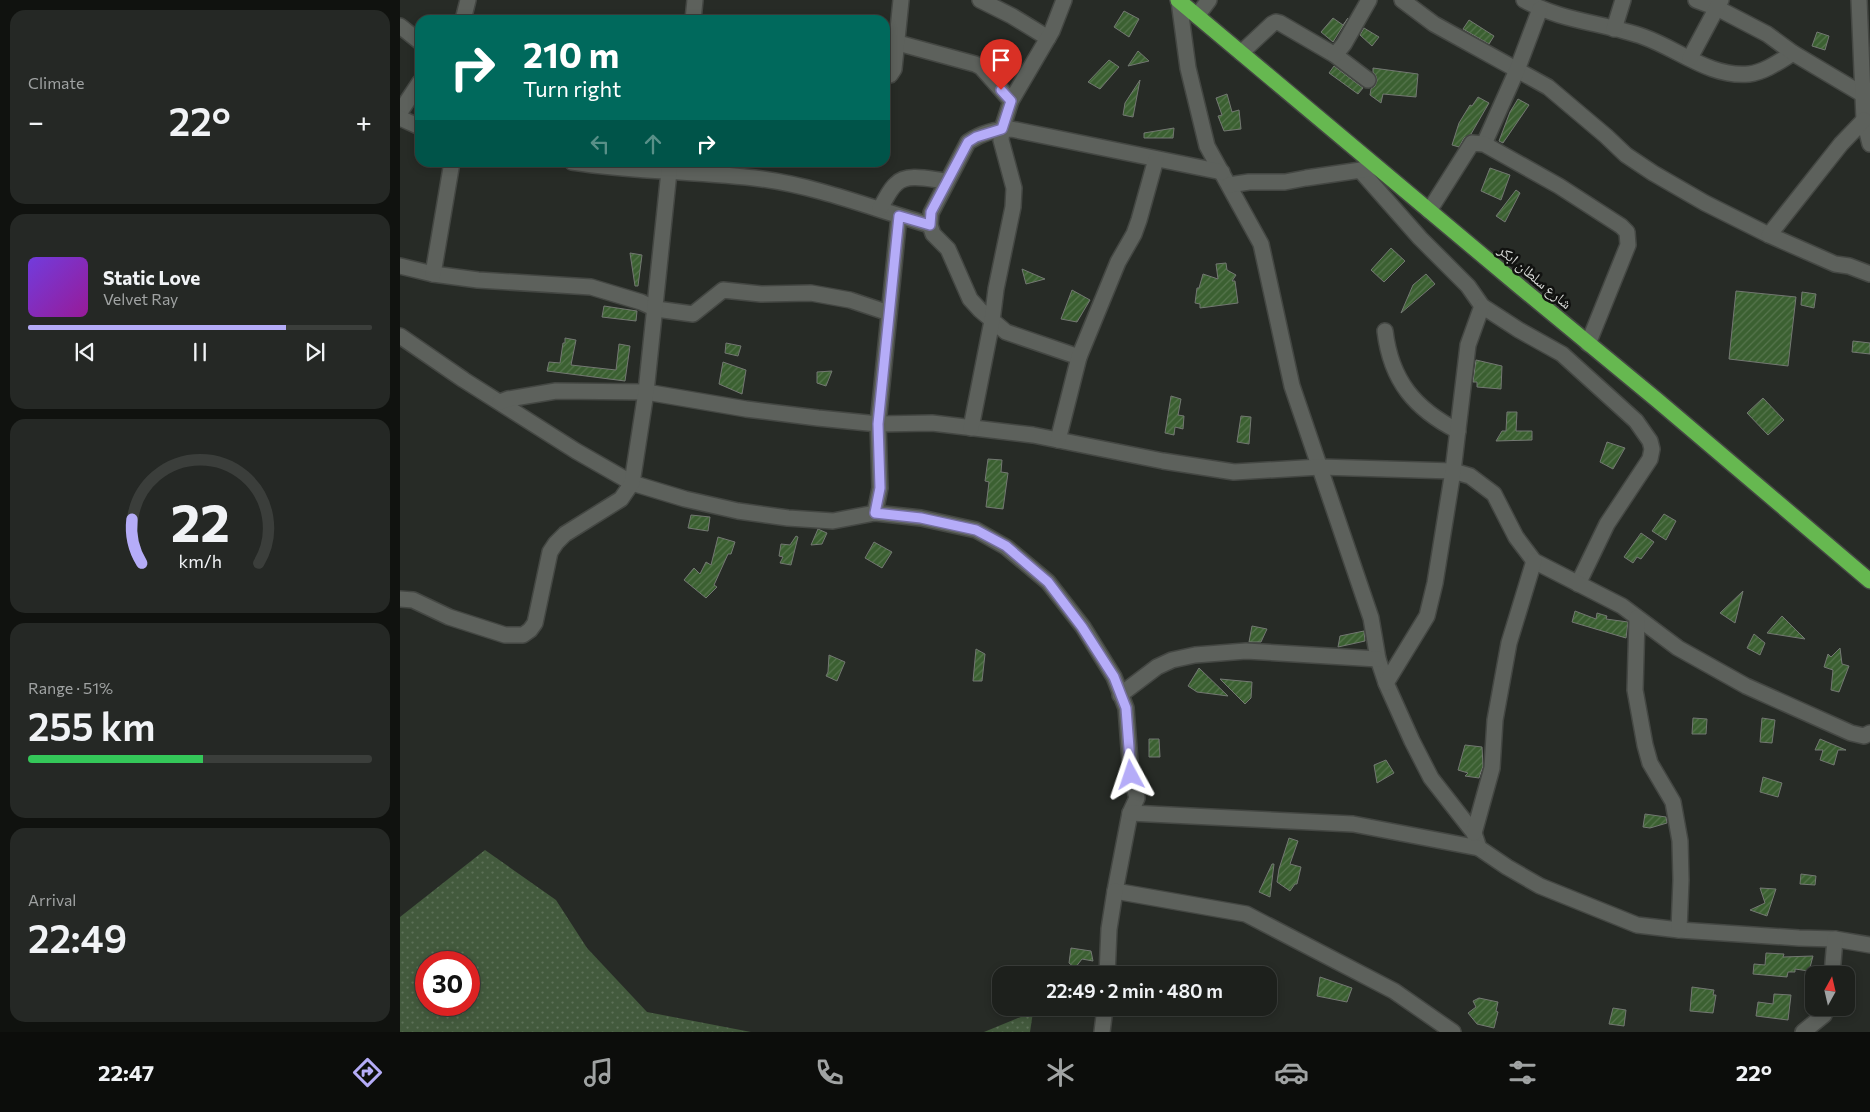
<!DOCTYPE html>
<meta charset="utf-8">
<style>
:root{--surface:#1d201c;--page:#252825;--text:#f1f3f6;--muted:#a0a3a3;--line:#3b3e3b;--accent:#b5acf8}
body{margin:0;font-family:Commissioner,"Noto Naskh Arabic",sans-serif;background:var(--page);color:var(--text);height:100vh;display:flex;flex-direction:column;font-size:19px;white-space:nowrap}
*{box-sizing:border-box;margin:0}
p{font-size:16px;color:var(--muted)}
.icon{flex:none;width:28px;height:28px;fill:none;stroke:currentColor;stroke-width:2;stroke-linecap:round;stroke-linejoin:round}
.map{position:relative;flex:1;overflow:hidden}
.details{display:flex;flex-direction:column;gap:10px;padding:10px;background:#10120f;width:400px}
.details>*{flex:none}
.banner{position:absolute;left:15px;top:15px;width:475px;height:152px;border-radius:15px;box-shadow:0 2px 8px #0003,0 0 0 1px var(--line);background:#00695c;color:#fff;overflow:hidden}
.needle{width:32px;rotate:8deg}
.buttons{position:absolute;left:1405px;top:966px;display:grid;gap:10px}
.buttons a{display:grid;place-items:center;width:50px;height:50px;border-radius:10px;background:var(--surface);box-shadow:0 2px 8px #0003,0 0 0 1px var(--line);font-size:25px}
.speed{position:absolute;left:15px;top:951px;display:flex;gap:10px;font-size:25px;font-weight:700;text-align:center}
.speed>*{display:grid;place-content:center;width:65px;height:65px;border-radius:50%;background:var(--surface);box-shadow:0 2px 8px #0003,0 0 0 1px var(--line);line-height:1}
.speed .limit{border:8px solid #d22;background:#fff;color:#111}
.pin{position:absolute;display:grid;place-items:center;width:42px;height:42px;color:#fff;margin:-51px -21px;border-radius:50% 50% 50% 0;rotate:-45deg;box-shadow:0 0 5px #0007}
.pin .icon{rotate:45deg}
.me{position:absolute;width:55px;margin:-28px;rotate:355deg;stroke-linejoin:round;filter:drop-shadow(0 0 4px #0008)}
.turn{display:flex;align-items:center;gap:18px;height:105px;padding:0 25px;font-size:22px}
.turn .icon{width:65px;height:65px;stroke-width:2.5}
.turn b{display:block;font-size:35px;line-height:42px}
.lanes{display:flex;align-items:center;height:48px;padding:0 25px;background:#0003;justify-content:center;gap:25px;direction:ltr}
.lanes .off{opacity:.35}
.big{font-size:38px;font-weight:600;line-height:1.1}
.details .tile{flex:1;display:flex;flex-direction:column;justify-content:center;gap:8px;min-width:0;padding:0 18px;border-radius:15px;background:var(--page)}
.details .dial{align-items:center;gap:0}
.dial svg{height:130px;overflow:visible;fill:none;stroke:var(--line);stroke-width:7;stroke-linecap:round;text-anchor:middle}
.dial text{fill:var(--text);stroke:none}
.song{display:flex;align-items:center;gap:15px}
.cover{width:60px;height:60px;border-radius:8px;background:linear-gradient(135deg,hsl(260 70% 55%),hsl(300 70% 35%))}
.played{height:5px;border-radius:2px;background:linear-gradient(90deg,var(--accent) 75%,var(--line) 75%)}
.keys{display:flex;justify-content:space-around;direction:ltr}
.heat{display:flex;justify-content:space-between;align-items:center;font-size:28px;direction:ltr}
.charge{height:8px;border-radius:4px;background:linear-gradient(90deg,#34c759 51%,var(--line) 0)}
.trip{position:absolute;left:592px;top:966px;width:285px;height:50px;border-radius:15px;background:var(--surface);box-shadow:0 2px 8px #0003,0 0 0 1px var(--line);font-weight:600;line-height:50px;text-align:center}
.menu{display:flex;height:80px;justify-content:space-around;align-items:center;background:#0c0d0b;color:var(--muted)}
.menu .icon{width:35px;height:35px}
.menu .selected{color:var(--accent)}
.menu b{font-size:22px;color:var(--text)}
main{display:flex;flex:1;min-height:0}
.map>svg:first-child{display:block}
.grass{fill:url(#grass-dots);fill-rule:evenodd}
.building{fill:url(#building-hatch);stroke:#737872}
.lines{fill:none;stroke-linecap:round;stroke-linejoin:round}
.street-casing{stroke:#444743;stroke-width:18}
.highway-casing{stroke:#444743;stroke-width:18}
.street{stroke:#5d615c;stroke-width:15}
.highway{stroke:#66b850;stroke-width:15}
.route-casing{stroke:#7670a1;stroke-width:12}
.route{stroke:#b5acf8;stroke-width:9}
.labels{text-anchor:middle;stroke-width:5;stroke-linejoin:round;paint-order:stroke}
.street-label{font-size:15px;fill:#d8dad7;stroke:#111210}
</style>
<main>
<section class="details">
<div class="tile"><p>Climate</p>
<div class="heat"><a>−</a><b class="big">22°</b><a>+</a></div>
</div>
<div class="tile">
<div class="song"><i class="cover"></i><div><b>Static Love</b><p>Velvet Ray</p></div></div>
<div class="played"></div>
<div class="keys"><svg class="icon" aria-label="previous" viewBox="0 0 24 24"><path d="M18 5L8 12l10 7zM5 5v14"/></svg><svg class="icon" aria-label="pause" viewBox="0 0 24 24"><path d="M8 5v14M16 5v14"/></svg><svg class="icon" aria-label="next" viewBox="0 0 24 24"><path d="M6 5l10 7-10 7zM19 5v14"/></svg></div>
</div>
<div class="tile dial"><svg viewBox="0 0 100 80">
<path d="M14 69A42 42 0 1 1 86 69"/>
<path d="M14 69A42 42 0 0 1 8 42" stroke="#b5acf8"/>
<text x="50" y="56" font-size="32" font-weight="700">22</text>
<text x="50" y="72" font-size="11">km/h</text>
</svg></div>
<div class="tile"><p>Range · 51%</p><b class="big">255 km</b><div class="charge"></div></div>
<div class="tile"><p>Arrival</p><b class="big">22:49</b></div>
</section>
<div class="map">
<svg width="1470" height="1032" viewBox="0 0 1470 1032">
<defs>
<pattern id="grass-dots" width="8" height="8" patternUnits="userSpaceOnUse" patternTransform="scale(1.25)"><rect width="8" height="8" fill="#435a3d"/><path d="M2 2h.1M6 6h.1" fill="none" stroke="#5d7158" stroke-width="1.8" stroke-linecap="round"/></pattern>
<pattern id="building-hatch" width="6" height="6" patternUnits="userSpaceOnUse" patternTransform="scale(1.25)"><rect width="6" height="6" fill="#3b6031"/><path d="M-1 1l2-2M0 6l6-6M5 7l2-2" fill="none" stroke="#57764e"/></pattern>
</defs>
<rect width="100%" height="100%" fill="#272b26"/>
<g class="grass">
<path d="M85 850 156 900 187 948 247 1012 351 1032H0V917ZM26 962H69V1005H26Z"/>
<path d="M633 1012 630 1032H584Z"/>
</g>
<g class="building">
<path d="M724 11 739 19 729 37 714 27Z"/>
<path d="M933 18 943 25 948 18 933 42 921 32Z"/>
<path d="M1069 20 1094 36 1089 44 1063 29Z"/>
<path d="M964 28 979 37 972 46 960 35Z"/>
<path d="M1417 32 1429 36 1425 50 1412 46Z"/>
<path d="M738 51 749 61 728 66Z"/>
<path d="M709 60 719 67 700 89 688 82Z"/>
<path d="M934 66 963 88 958 94 929 73Z"/>
<path d="M973 68 1018 74 1016 97 983 94 981 103 970 95 971 89 975 86 977 81 976 76 973 72Z"/>
<path d="M740 80 733 117 723 115 725 103Z"/>
<path d="M827 94 832 112 839 110 841 129 824 131 818 116 822 115 816 98Z"/>
<path d="M1078 97 1089 103 1071 134 1064 138 1059 147 1052 145 1059 123 1070 105 1072 106Z"/>
<path d="M1118 99 1129 105 1103 143 1099 141 1110 112Z"/>
<path d="M774 128 773 138H744V133Z"/>
<path d="M1090 168 1110 175 1101 200 1081 191Z"/>
<path d="M1116 190 1120 193 1105 222 1096 216Z"/>
<path d="M991 248 1005 261 984 282 971 270Z"/>
<path d="M230 253 242 255 238 286H235Z"/>
<path d="M826 263 827 270 836 275 832 281H835L838 303 800 308V304L795 303 797 288H799L803 274 818 279 816 264Z"/>
<path d="M622 269 645 279 626 284Z"/>
<path d="M1026 274 1035 284 1001 313 1013 285Z"/>
<path d="M672 290 690 300 677 322 661 319Z"/>
<path d="M1336 291 1396 297 1388 366 1329 359Z"/>
<path d="M1402 292 1416 294 1414 308 1401 305Z"/>
<path d="M204 306 237 311 236 321 202 317Z"/>
<path d="M165 338 176 340 171 365 216 370 219 344 230 346 225 381 147 371 149 362 160 363 163 343H165Z"/>
<path d="M1453 341 1470 343V354L1452 352Z"/>
<path d="M326 343 341 346 338 356 325 353Z"/>
<path d="M1076 360 1102 366 1101 389 1077 387V382H1073Z"/>
<path d="M323 362 346 370 342 394 319 384Z"/>
<path d="M432 371 426 386 417 383V372Z"/>
<path d="M771 396 781 399 778 415 784 416 783 429 775 427 774 435 765 433Z"/>
<path d="M1363 398 1384 420 1368 435 1347 413Z"/>
<path d="M1107 412H1117L1116 431H1132V440L1096 441 1102 431H1106Z"/>
<path d="M841 416 851 417 849 444 837 442Z"/>
<path d="M1207 442 1225 448 1213 469 1200 462Z"/>
<path d="M588 459 602 460 601 472 608 473 603 509 586 507 589 482 585 481Z"/>
<path d="M1264 514 1276 521 1266 540 1252 531Z"/>
<path d="M291 515 310 517 308 531 288 528Z"/>
<path d="M418 529 427 533 422 544 411 545Z"/>
<path d="M1241 533 1254 542 1241 559 1237 557 1233 563 1224 557Z"/>
<path d="M396 536 398 537 391 565 380 563 383 557 379 556 381 544 390 545Z"/>
<path d="M318 537 335 542 331 554H328L314 585 317 587 306 598 284 580 294 568 300 574 306 562 311 565Z"/>
<path d="M474 542 492 552 482 568 465 558Z"/>
<path d="M1343 591 1335 623 1320 613Z"/>
<path d="M1175 611 1196 619 1197 613 1207 616 1206 619 1228 622 1226 638 1172 622Z"/>
<path d="M1382 616 1405 639 1367 633Z"/>
<path d="M852 626 867 629 861 642H849Z"/>
<path d="M964 631 965 641 938 647 940 636Z"/>
<path d="M1354 634 1365 643 1360 655 1347 648Z"/>
<path d="M1440 648 1442 664 1449 666 1439 692 1431 690 1433 670 1424 667 1428 654 1431 657Z"/>
<path d="M576 649 585 654 582 681H573Z"/>
<path d="M429 655 445 662 437 681 426 676 428 672Z"/>
<path d="M799 668 828 696 797 692 788 686Z"/>
<path d="M820 679 852 682 851 698 845 704Z"/>
<path d="M1293 718 1307 719 1306 734H1292Z"/>
<path d="M1362 718 1375 720 1372 743 1360 742Z"/>
<path d="M749 739H759L760 757H749Z"/>
<path d="M1420 739 1446 750H1438L1434 765 1420 760 1423 750H1415Z"/>
<path d="M1065 745 1082 747 1083 766 1079 778 1065 776 1068 773 1058 770Z"/>
<path d="M986 760 994 773 977 783 974 765Z"/>
<path d="M1363 777 1382 783 1378 797 1360 792Z"/>
<path d="M1245 814 1266 817 1267 823 1250 828 1243 827Z"/>
<path d="M889 838 898 841 890 864 901 867 897 884H895L890 891 877 882 879 869Z"/>
<path d="M872 864H874L870 897 859 892Z"/>
<path d="M1401 874 1416 876 1415 885 1400 884Z"/>
<path d="M1360 888 1376 889 1367 916 1350 910 1365 903Z"/>
<path d="M671 948 691 951 693 961 682 959 675 968 669 963Z"/>
<path d="M1366 953 1384 954 1383 957 1413 956 1409 971 1395 969V972H1388L1387 977 1353 974 1354 964 1365 965Z"/>
<path d="M920 977 952 988 947 1002 917 996Z"/>
<path d="M1292 987 1314 990 1313 995H1316L1313 1013 1290 1011Z"/>
<path d="M1374 994 1391 995 1388 1020 1356 1016 1358 1002 1373 1004Z"/>
<path d="M1079 998 1098 1002 1096 1011 1098 1012 1094 1028 1077 1024 1068 1013 1076 1007 1073 1001Z"/>
<path d="M1213 1008 1226 1010 1224 1026 1209 1024Z"/>
</g>
<g class="lines">
<g class="street-casing">
<g id="street">
<path d="M580 0 612 16 648 38"/>
<path d="M1002 0 1034 24 1148 87 1206 136 1226 155 1253 173 1305 203 1369 235"/>
<path d="M1124 0C1160 21 1205 23 1244 37 1278 49 1311 78 1349 74 1365 72 1380 61 1393 53"/>
<path d="M1296 0 1317 8 1367 34 1393 53 1462 94"/>
<path d="M1459 0 1464 120 1470 144"/>
<path d="M779 1 788 68 807 146 861 244 892 386 971 618 978 659 986 683 1012 741 1031 778 1074 833 1079 848 1107 867 1140 886 1237 925 1279 930 1399 938 1435 939 1470 945"/>
<path d="M797 16 809 0"/>
<path d="M63 20 68 0"/>
<path d="M293 20 295 0"/>
<path d="M0 26 20 42"/>
<path d="M1214 29 1223 0"/>
<path d="M498 43 575 64 581 67 611 101"/>
<path d="M841 53 872 24 876 22 880 23 935 55 968 80"/>
<path d="M935 55 944 44 969 0"/>
<path d="M1290 58 1321 0"/>
<path d="M485 76 490 75 494 69 501 0"/>
<path d="M0 112 20 82"/>
<path d="M0 118 20 127"/>
<path d="M1464 120 1441 144 1369 235 1435 264 1449 266 1470 274"/>
<path d="M1084 144 1117 70 1140 9"/>
<path d="M172 162C235 172 299 171 362 179 420 187 474 209 530 225"/>
<path d="M960 170 1020 238 1068 286 1082 306 1119 330 1162 354 1236 421 1250 441 1252 449 1250 459 1207 524 1178 584"/>
<path d="M829 185 849 182H885L906 178 968 169"/>
<path d="M480 208C485 201 489 190 496 184 507 172 533 180 547 181"/>
<path d="M1029 211 1072 143 1084 144 1159 186 1221 226 1227 232 1228 245 1188 344"/>
<path d="M0 266 33 274 78 280 191 287 241 302 256 309 293 314 323 290 361 294 411 293 450 300 489 313"/>
<path d="M33 274 52 162"/>
<path d="M985 331C991 381 1015 409 1058 431"/>
<path d="M0 336 64 380 176 451 232 483 285 499 338 511 388 518 433 521 475 513 521 518 576 530 606 547 648 582 683 627 714 677 726 708 731 775 737 798 730 813 715 891 846 914 994 991 1053 1032"/>
<path d="M679 357 606 332 580 310 570 299 548 249 533 234 530 225 531 213 568 142C580 134 596 129 611 129L822 172"/>
<path d="M100 402 108 399 156 391 246 392 346 409 418 418 478 424 532 423 633 435 763 461 834 472 920 467 1053 471 1070 476 1094 494 1116 537 1134 561 1222 606 1278 648 1346 686 1451 733 1464 736 1470 733"/>
<path d="M571 428 592 321 596 289 613 207 614 188 601 140 602 129 611 101 652 31 664 0"/>
<path d="M658 440 679 357 718 262 734 234 739 220 756 159"/>
<path d="M475 513 480 488 478 424 499 216"/>
<path d="M0 599 13 600 49 617 105 635H123L130 630 135 623 150 552 156 543 165 534 221 499 232 483 246 392 270 162"/>
<path d="M1237 618 1235 690 1245 745 1250 763 1273 802 1280 841 1281 880 1279 930"/>
<path d="M986 683 1027 616 1035 583 1053 471 1068 345 1082 306"/>
<path d="M720 695 757 667 772 660 795 655 846 651 978 659"/>
<path d="M730 813 953 824 1079 848"/>
<path d="M1074 833 1092 768 1095 720 1109 643 1134 561"/>
<path d="M707 975 709 929 715 891"/>
<path d="M1432 975 1435 939"/>
<path d="M702 1032 705 1008"/>
<path d="M1403 1032 1424 1015 1427 1008"/>
</g>
</g>
<g class="highway-casing">
<path id="highway" d="M778 0 1119 286 1257 400 1470 581"/>
</g>
<use href="#street" class="street"/>
<use href="#highway" class="highway"/>
</g>
<g class="lines">
<g class="route-casing">
<path id="route" d="M601 90 611 101 602 129 576 137 568 142 531 212 530 225 499 216 478 424 480 488 475 513 521 518 576 530 606 546 648 582 682 627 714 677 726 708 731 775"/>
</g>
<use href="#route" class="route"/>
</g>
<g class="labels">
<g class="street-label">
<text transform="translate(1135 277) rotate(40)" y="5">شارع سلطان ابكر</text>
</g>
</g>
</svg>
<div class="buttons">
<a><svg class="needle" viewBox="-14 -14 28 28"><path d="M0-13l5 13h-10z" fill="#e53935"/><path d="M0 13l5-13h-10z" fill="#a0a3a3"/></svg></a>
</div>
<div class="speed"><div class="limit">30</div></div>
<div class="pin" style="left:601px;top:90px;background:#d93025"><svg class="icon" aria-label="arrive" viewBox="0 0 24 24"><path d="M6 21V4h12l-3 4 3 4H6"/></svg></div>
<svg class="me" style="left:731px;top:775px" viewBox="-20 -20 40 40"><path d="M0-17L14 15 0 8-14 15z" fill="#b5acf8" stroke="#fff" stroke-width="4"/></svg>
<div class="trip">22:49 · 2 min · 480 m</div>
<div class="banner">
<div class="turn"><svg class="icon" aria-label="right" viewBox="0 0 24 24"><path d="M7 20v-9h11M14 6l5 5-5 5"/></svg><div><b>210 m</b>Turn right</div></div>
<div class="lanes"><svg class="icon off" aria-label="left" viewBox="0 0 24 24"><path d="M17 20v-9H6M10 6l-5 5 5 5"/></svg><svg class="icon off" aria-label="ahead" viewBox="0 0 24 24"><path d="M12 20V5M6 11l6-6 6 6"/></svg><svg class="icon" aria-label="right" viewBox="0 0 24 24"><path d="M7 20v-9h11M14 6l5 5-5 5"/></svg></div>
</div>
</div>
</main>
<nav class="menu">
<b>22:47</b>
<svg class="icon selected" aria-label="directions" viewBox="0 0 24 24"><path d="M12 3l9 9-9 9-9-9zM9 14v-3h6M13 9l2 2-2 2"/></svg>
<svg class="icon" aria-label="music" viewBox="0 0 24 24"><path d="M9 18V5l10-2v13"/><circle cx="6" cy="18" r="3"/><circle cx="16" cy="16" r="3"/></svg>
<svg class="icon" aria-label="phone" viewBox="0 0 24 24"><path d="M5 4h4l2 5-3 2q2 4 5 5l2-3 5 2v4C11 20 4 13 5 4z"/></svg>
<svg class="icon" aria-label="climate" viewBox="0 0 24 24"><path d="M12 3v18M4 7l16 10M4 17L20 7"/></svg>
<svg class="icon" aria-label="car" viewBox="0 0 24 24"><path d="M5 17H2v-5l4-1 3-4h7l3 4 3 1v5h-3M9 17h6M6 11h13"/><circle cx="7" cy="17" r="2"/><circle cx="17" cy="17" r="2"/></svg>
<svg class="icon" aria-label="filters" viewBox="0 0 24 24"><path d="M4 7h16M4 17h16"/><circle cx="9" cy="7" r="2"/><circle cx="15" cy="17" r="2"/></svg>
<b>22°</b>
</nav>
